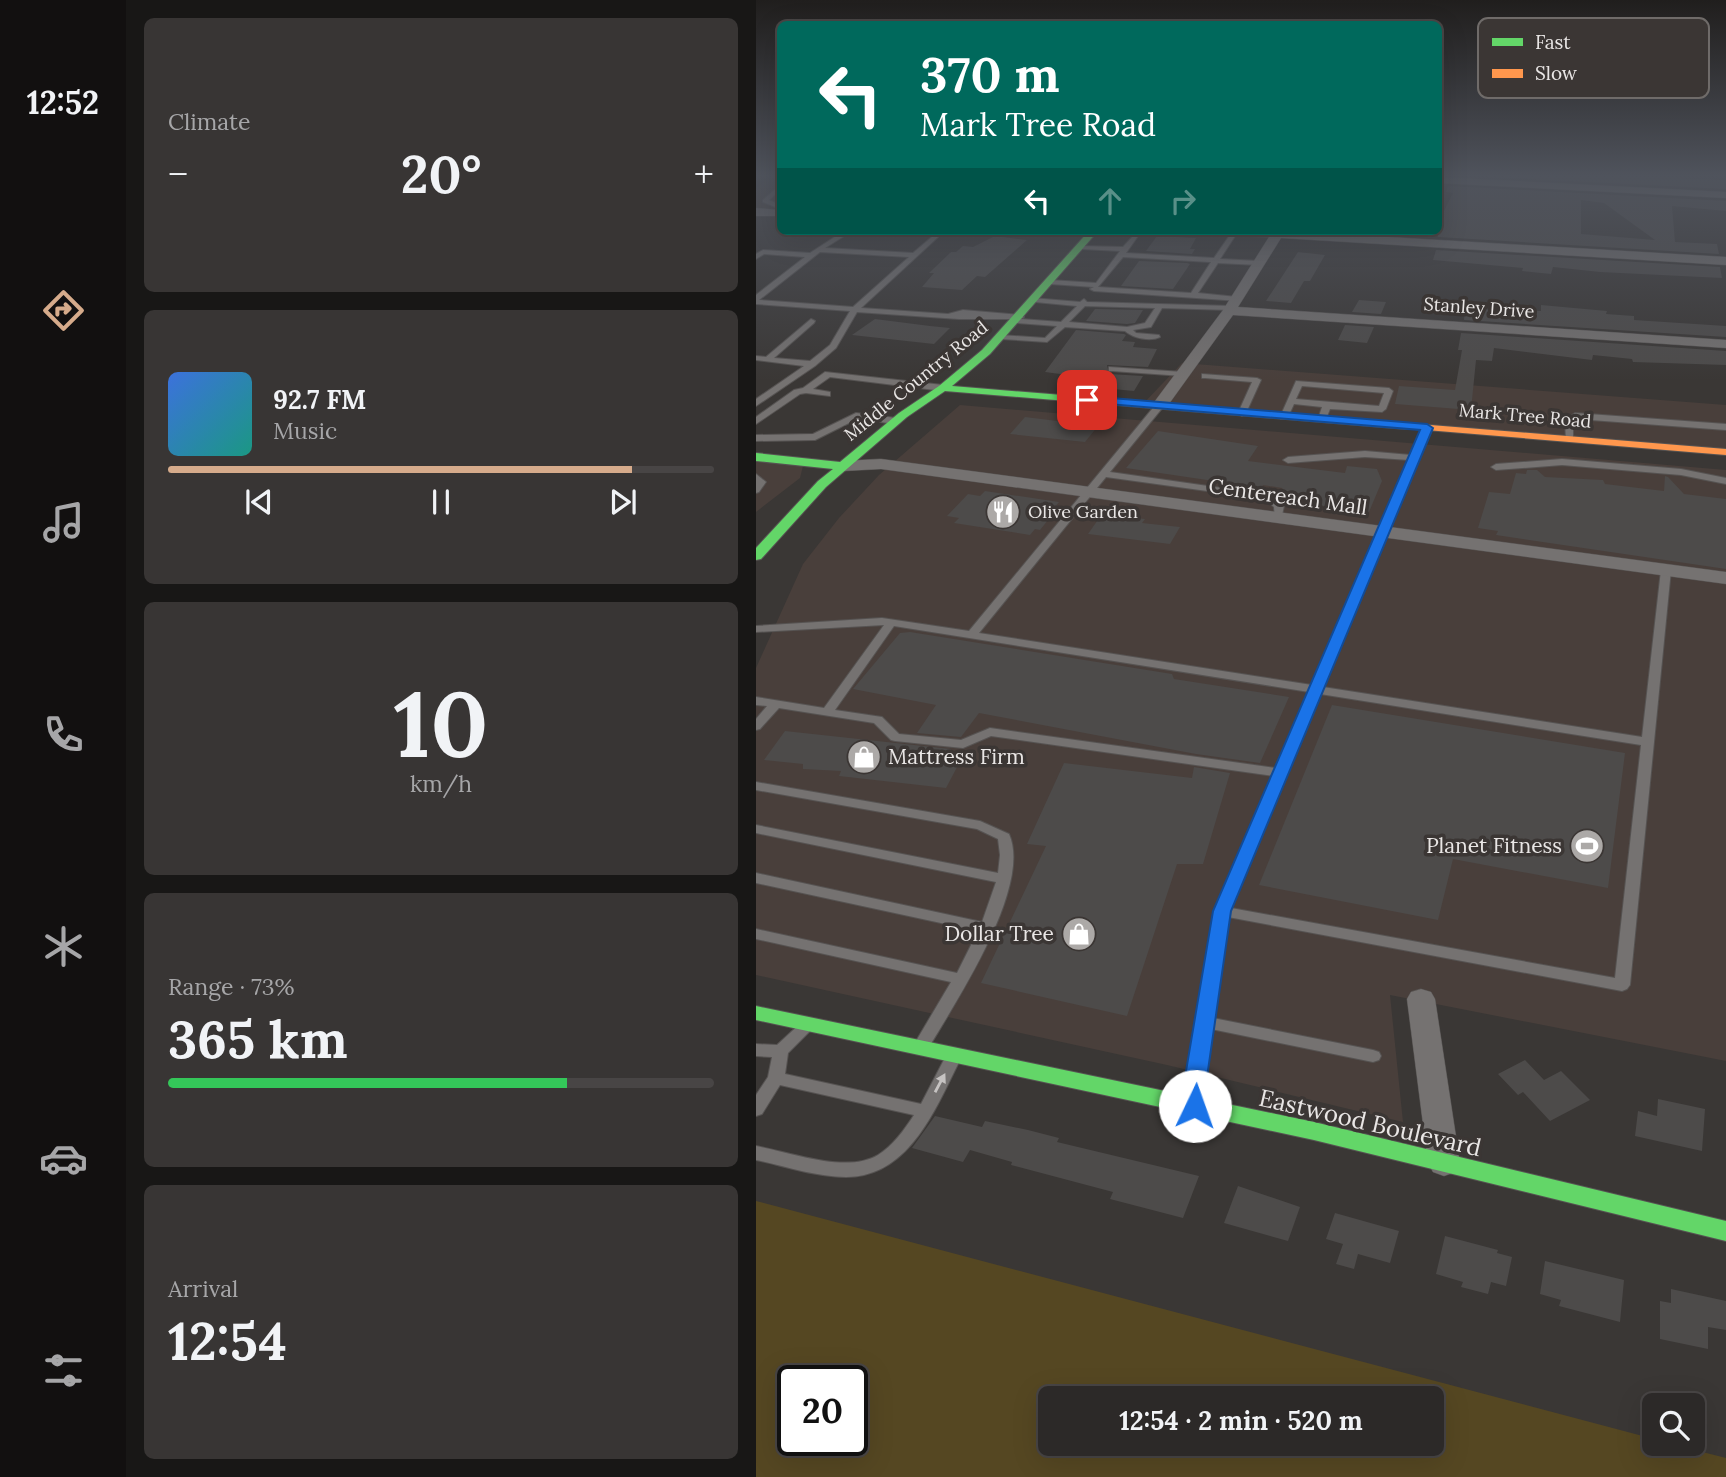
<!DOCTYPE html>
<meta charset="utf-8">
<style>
:root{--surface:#2c2928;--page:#383534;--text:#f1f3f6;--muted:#a6a6a8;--line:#484545;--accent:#d6ab8b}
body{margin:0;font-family:Lora,serif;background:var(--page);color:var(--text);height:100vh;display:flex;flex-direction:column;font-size:26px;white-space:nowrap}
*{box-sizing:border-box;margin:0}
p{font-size:23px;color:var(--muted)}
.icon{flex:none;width:38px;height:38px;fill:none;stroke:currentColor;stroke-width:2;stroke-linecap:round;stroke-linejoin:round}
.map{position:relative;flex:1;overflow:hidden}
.side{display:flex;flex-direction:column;gap:18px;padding:18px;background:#181716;width:630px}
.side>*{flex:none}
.top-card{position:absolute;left:21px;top:21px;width:665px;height:214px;border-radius:10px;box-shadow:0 7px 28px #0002,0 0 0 2px var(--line);background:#00695c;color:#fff;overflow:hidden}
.controls{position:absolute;left:886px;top:1393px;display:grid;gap:14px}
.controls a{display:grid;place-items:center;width:63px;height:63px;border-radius:10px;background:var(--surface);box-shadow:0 7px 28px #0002,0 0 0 2px var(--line);font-size:35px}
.speed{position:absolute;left:21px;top:1365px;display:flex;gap:14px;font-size:35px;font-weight:700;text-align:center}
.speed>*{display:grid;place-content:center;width:91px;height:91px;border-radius:50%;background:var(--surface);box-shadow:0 7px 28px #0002,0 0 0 2px var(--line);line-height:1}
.speed .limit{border:4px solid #111;border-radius:10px;background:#fff;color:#111}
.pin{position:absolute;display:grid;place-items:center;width:60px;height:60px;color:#fff;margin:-30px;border-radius:14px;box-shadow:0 4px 10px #0006}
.me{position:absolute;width:77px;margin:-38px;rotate:3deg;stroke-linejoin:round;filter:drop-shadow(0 0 5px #0008)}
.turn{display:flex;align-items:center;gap:24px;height:147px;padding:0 28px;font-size:32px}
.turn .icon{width:91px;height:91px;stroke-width:2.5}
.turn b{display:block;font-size:49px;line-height:60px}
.lanes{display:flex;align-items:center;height:66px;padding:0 28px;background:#0003;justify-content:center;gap:35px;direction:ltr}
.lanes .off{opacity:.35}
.big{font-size:52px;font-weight:700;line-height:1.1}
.side .card{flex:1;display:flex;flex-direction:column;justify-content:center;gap:10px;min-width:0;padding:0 24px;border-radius:10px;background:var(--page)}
.side .dial{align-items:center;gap:0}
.dial b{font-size:91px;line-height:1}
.song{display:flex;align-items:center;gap:21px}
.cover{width:84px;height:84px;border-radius:10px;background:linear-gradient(135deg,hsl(220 70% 55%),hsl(170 70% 35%))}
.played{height:7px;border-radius:4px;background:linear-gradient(90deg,var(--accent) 85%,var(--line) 85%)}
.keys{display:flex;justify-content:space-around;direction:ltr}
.heat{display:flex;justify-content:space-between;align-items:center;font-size:38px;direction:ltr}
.charge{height:10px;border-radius:5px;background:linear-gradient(90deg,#34c759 73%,var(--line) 0)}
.trip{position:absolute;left:282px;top:1386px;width:406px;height:70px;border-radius:10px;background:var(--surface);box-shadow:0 7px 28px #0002,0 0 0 2px var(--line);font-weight:700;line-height:70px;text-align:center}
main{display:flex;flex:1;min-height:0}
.tabs{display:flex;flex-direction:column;width:126px;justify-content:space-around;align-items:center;background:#121010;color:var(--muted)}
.tabs .icon{width:49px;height:49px}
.tabs .current{color:var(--accent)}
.tabs b{font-size:32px;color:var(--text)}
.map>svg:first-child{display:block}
.built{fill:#493f3b}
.green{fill:#554722;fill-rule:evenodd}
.building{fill:#4d4b4a;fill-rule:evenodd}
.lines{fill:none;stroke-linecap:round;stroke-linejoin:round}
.lane-casing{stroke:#565352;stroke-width:2}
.street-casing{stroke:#565352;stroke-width:1}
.fast-casing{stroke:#565352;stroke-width:2}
.slow-casing{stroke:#565352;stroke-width:2}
.lane{fill:#757271;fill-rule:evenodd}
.street{fill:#757271;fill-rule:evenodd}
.fast{fill:#63d668;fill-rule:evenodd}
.slow{fill:#ff974d;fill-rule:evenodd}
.oneway{fill:#c6c3c2}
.route{fill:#1a73e8;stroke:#114b97;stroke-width:2}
.labels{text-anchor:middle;stroke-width:7;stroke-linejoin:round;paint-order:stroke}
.far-street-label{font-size:18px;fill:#e9e6e5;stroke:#3b3634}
.far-poi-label{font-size:18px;fill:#e9e6e5;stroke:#3b3634;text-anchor:start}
.street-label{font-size:21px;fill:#e9e6e5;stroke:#3b3634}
.poi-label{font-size:21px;fill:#e9e6e5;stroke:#3b3634;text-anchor:end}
.near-street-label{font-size:24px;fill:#e9e6e5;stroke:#3b3634}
.key{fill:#3b3634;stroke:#6f6b69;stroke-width:2}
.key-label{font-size:19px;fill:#e9e6e5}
</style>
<main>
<nav class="tabs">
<b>12:52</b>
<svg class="icon current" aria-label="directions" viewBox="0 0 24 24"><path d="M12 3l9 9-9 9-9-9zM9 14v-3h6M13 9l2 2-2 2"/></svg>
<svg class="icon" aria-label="music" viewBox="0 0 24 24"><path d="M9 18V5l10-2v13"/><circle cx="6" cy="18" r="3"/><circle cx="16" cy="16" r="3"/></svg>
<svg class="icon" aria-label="phone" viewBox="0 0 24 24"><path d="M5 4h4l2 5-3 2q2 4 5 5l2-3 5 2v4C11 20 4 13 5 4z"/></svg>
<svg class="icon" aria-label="climate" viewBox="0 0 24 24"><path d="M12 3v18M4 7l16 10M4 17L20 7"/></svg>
<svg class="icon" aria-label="car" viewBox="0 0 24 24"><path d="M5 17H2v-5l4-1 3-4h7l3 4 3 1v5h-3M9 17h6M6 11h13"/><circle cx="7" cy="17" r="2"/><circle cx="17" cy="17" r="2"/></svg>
<svg class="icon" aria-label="filters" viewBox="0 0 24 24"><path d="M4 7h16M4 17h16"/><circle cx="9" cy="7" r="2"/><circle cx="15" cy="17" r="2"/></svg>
</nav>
<section class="side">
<div class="card"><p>Climate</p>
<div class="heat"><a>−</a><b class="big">20°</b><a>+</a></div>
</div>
<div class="card">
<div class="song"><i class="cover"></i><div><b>92.7 FM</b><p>Music</p></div></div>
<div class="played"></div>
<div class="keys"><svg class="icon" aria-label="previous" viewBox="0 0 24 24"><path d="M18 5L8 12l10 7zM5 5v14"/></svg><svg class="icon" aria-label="pause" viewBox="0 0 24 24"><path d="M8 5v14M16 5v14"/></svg><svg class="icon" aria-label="next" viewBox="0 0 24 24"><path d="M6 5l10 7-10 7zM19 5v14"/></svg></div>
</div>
<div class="card dial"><b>10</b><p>km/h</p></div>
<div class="card"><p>Range · 73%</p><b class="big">365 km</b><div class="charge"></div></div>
<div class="card"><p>Arrival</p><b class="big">12:54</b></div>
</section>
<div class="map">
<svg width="970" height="1477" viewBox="0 0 970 1477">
<rect width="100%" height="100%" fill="#3a3735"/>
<g class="built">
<path d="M20 174H24V215L0 214V188Z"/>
<path d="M426 363 970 405V452L387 404Z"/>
<path d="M204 405 970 470V1061L634 995 647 1122 411 1065 0 975V668L47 564 83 518 123 475Z"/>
<path d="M0 457 48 462 44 478 0 512Z"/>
</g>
<path class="green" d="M0 1201 898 1439V1444H915L970 1458V1477H0ZM37 1381H96V1440H37ZM294 1398H676V1444H294Z"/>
<g class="building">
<path d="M825 174 970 180V189L695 175Z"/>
<path d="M692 186 970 201V211L916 206 919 242 961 244 963 254 682 237V223L697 193 690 192ZM825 200 848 203 899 240 825 234Z"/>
<path d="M239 236 271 240 229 277 221 276 206 290 166 287 178 273H173L195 252H200L207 246 217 247Z"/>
<path d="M401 236 440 238 434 249H439L436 254 390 251Z"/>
<path d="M680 250 964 267 966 278 844 272 797 267 795 274 766 271 767 268 677 260Z"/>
<path d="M542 252 569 255 554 281H548L535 303 510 301Z"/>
<path d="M383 261 431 263 434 264 417 289 365 286Z"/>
<path d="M603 300 630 302 625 314 596 312Z"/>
<path d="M785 305 851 311 850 314 878 316V320L970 326V337L708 320 709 309 785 311Z"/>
<path d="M339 309 387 310 379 323 371 324 330 321Z"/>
<path d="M119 319 174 326 194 328 178 344 96 335Z"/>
<path d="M589 325 618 327 611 343 582 340Z"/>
<path d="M320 330 368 334 370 335 366 341 379 342 377 347 401 349 392 367 351 365 353 374 387 376 378 391 335 387 342 379 289 372Z"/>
<path d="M705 333 970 351V365L877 362 876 359 837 355 836 360 738 348 736 361 720 360 715 410 639 404 643 386 699 390 706 350H702Z"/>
<path d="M269 417 342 426 329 442 254 434Z"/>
<path d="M402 431 502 446 492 461 589 473 591 466 621 469 626 481 613 512 536 502 526 488 507 485 505 488 370 468Z"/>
<path d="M771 470H781L789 477 847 480 849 484 908 491 909 476 912 477 928 494 970 499V569L740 535 742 531 722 528 733 492 754 494 760 473 770 474Z"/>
<path d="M229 491 303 502 298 508 301 509 284 530 279 529 274 535 198 523 203 518 191 516 212 494 224 496Z"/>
<path d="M346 514 389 519 386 523 424 527 414 544 332 534Z"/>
<path d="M154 632 416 674 418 679 533 697 504 763 440 754 223 713 205 737 161 733 180 705 97 689 144 633Z"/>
<path d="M576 705 869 753 852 888 697 859 682 920 503 885Z"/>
<path d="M29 731 195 749 194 752 208 754 190 788 83 776 85 771 47 769V764L8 760Z"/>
<path d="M308 763 436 778 438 767 474 773 447 864H421L371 1016 225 983 290 846 271 844Z"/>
<path d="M769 1060 788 1080 805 1071 834 1100 794 1121 767 1092 762 1095 742 1074Z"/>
<path d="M902 1099 949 1109 946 1151 879 1136 882 1111 901 1116Z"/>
<path d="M179 1116 226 1127 229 1121 272 1130 303 1138 301 1142 443 1176 427 1218 354 1199 357 1192 255 1165 256 1162 214 1150 207 1162 156 1148Z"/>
<path d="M482 1186 544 1207 532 1241 468 1223Z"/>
<path d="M579 1213 643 1231 634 1263 602 1254 598 1269 580 1264 587 1244 570 1239Z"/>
<path d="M689 1236 742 1250 741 1253 756 1257 750 1286 735 1282 732 1294 705 1287 707 1282 680 1274Z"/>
<path d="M789 1261 868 1280 864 1322 803 1306 805 1300 784 1294Z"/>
<path d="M915 1289 970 1301V1330L952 1327V1349L904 1339V1301L915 1303Z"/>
</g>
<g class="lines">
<g class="lane-casing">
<g id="lane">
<path d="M24 185V190L13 200 24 205V209L7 202V200Z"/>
<path d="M88 231H96L69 248 157 253 177 236 182 237 105 308 192 314 207 310 264 315 268 317 265 319 305 322 321 306 279 302H276V298L324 302 328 299 331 302 475 306 479 308 475 310 406 308 395 327 377 330 380 333 403 335 404 337C394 342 377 338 369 331L309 327 291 342 245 339 241 337 245 335 289 338 301 326 261 323 257 321 259 319H203L101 312 80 348 59 366 0 406V399L48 366 0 360V356L10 357 55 319 59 321 58 323 18 358 54 361 74 345 94 311 0 304V295L49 257 8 254 0 259V254L7 250 54 253ZM64 252 153 257 97 307 3 300ZM329 306 399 308 389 323 371 327 313 322Z"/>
<path d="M478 231 481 233 464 259 503 261 506 263 503 265 462 263 442 293 481 297H484V301L338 291 334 289 338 287 294 284 290 282 294 280 340 283 364 251 326 249 324 248V246L367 247 379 234 382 236 370 253 458 258 476 232ZM367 257 455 262 435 293 342 287Z"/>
<path d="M353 367 427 372 431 374 427 376 356 371H353Z"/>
<path d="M69 372 187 385 191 388 187 391 74 377 57 389 74 392V396L50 393 44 394 0 424V417L38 390 47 388Z"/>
<path d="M446 374 501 378 505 380 490 413 486 416 482 413 496 382 449 378H446Z"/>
<path d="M540 381 633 388 637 391 630 409 626 412 574 409 570 419 566 422 562 419 566 407 538 404 531 419H525L524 417ZM546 386 628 393 623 406 540 399Z"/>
<path d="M404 402 407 403V407L354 472 515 495 528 506 525 520H519L518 507 509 499 350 477 223 633 556 685 653 460 609 457 532 463 527 460 532 457 609 451 655 455 667 428 671 425 675 428 567 687 886 737 905 570 910 567 914 568 915 570 874 985 871 989 866 991 472 917 457 1018 617 1050 623 1052 625 1056 623 1060 617 1062 455 1029 448 1077 447 1105 445 1110 439 1112 433 1110 431 1105 432 1077 459 911 517 776 235 736 207 748 139 741 135 740 118 723 23 708 4 729 0 730V719L11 706 0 705V697L68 708 128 625 0 632V626L126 618 213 631 401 403ZM138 626 553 692 520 768 234 728 205 740 143 734 126 717 79 710ZM564 694 885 745 859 978 475 908Z"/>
<path d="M100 413 140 418 144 421 140 424 101 419 59 440 0 441V435L57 434Z"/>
<path d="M819 413 970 424V430L821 419 817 421V439L810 441 809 420Z"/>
<path d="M806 459 925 469 970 478V484L925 475 806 465 740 470 735 467 740 464Z"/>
<path d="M0 474 10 482 3 492 0 493Z"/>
<path d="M0 782 224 821 253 834C277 887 197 1006 170 1052L164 1054 158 1052 156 1048 195 982 0 939V929L201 973 222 931 0 883V873L226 922 240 882 0 833V825L242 873 244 855 242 839 221 829 0 790Z"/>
<path d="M52 1019 57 1021 60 1025 32 1053 29 1074 165 1104 192 1052 198 1050 204 1052 206 1056C181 1105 155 1177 90 1177 60 1177 29 1166 0 1160V1146C33 1152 91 1174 122 1155 137 1146 148 1130 158 1115L24 1085 6 1114 0 1116V1095L12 1077 16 1057 0 1056V1044L21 1045 47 1021Z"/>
</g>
</g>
<g class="street-casing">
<g id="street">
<path d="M682 177 970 192V198L682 183Z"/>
<path d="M0 208 24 210V216H0Z"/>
<path d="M431 231H532L970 257V265L525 238 482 307 970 340V348L477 315 410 408 404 410 396 405 467 310 513 237 437 235Z"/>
<path d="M125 459 970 572V584L125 469 87 471 78 466 87 461Z"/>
<path d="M665 989 675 992 679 999 704 1163 699 1172 688 1176 677 1172 672 1163 651 999 655 992Z"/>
</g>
</g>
<g class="fast-casing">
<g id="fast">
<path d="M333 231H342L234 354 196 386 650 423 656 426 650 429 189 391 151 417 70 487 5 559 0 560V548L62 481 77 469 0 461V453L84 462 143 413 183 386 226 350Z"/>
<path d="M0 1006 558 1122 970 1221V1241L558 1140 0 1020Z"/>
</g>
</g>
<g class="slow-casing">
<path id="slow" d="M650 423 970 449V455L646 428 644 426Z"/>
</g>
<use href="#lane" class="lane"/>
<use href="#street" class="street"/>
<use href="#fast" class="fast"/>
<use href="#slow" class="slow"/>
</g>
<defs><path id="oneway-solid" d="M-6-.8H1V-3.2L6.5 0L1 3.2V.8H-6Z" transform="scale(1.75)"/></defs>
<use class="oneway" href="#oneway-solid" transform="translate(184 1083) rotate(-62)"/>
<linearGradient id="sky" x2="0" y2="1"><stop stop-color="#201e1d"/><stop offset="0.46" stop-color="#4f535c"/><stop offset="1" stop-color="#4f535c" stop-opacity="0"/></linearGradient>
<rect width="970" height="381" fill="url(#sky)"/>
<path class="route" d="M331 396 671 424 677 428 475 911 446 1112 439 1114 431 1112 428 1106 429 1077 457 911 664 430 328 402 326 400Z"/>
<defs>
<g id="restaurant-disc" transform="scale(1.75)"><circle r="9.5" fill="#aca9a7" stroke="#3b3634"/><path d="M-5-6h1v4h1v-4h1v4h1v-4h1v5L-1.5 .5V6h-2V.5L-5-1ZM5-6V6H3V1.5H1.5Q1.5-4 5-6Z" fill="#fff"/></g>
<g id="shop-disc" transform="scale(1.75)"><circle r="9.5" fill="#aca9a7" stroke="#3b3634"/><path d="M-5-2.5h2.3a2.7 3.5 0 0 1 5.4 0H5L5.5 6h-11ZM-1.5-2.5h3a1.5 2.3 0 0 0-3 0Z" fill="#fff"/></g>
<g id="stadium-disc" transform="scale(1.75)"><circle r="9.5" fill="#aca9a7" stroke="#3b3634"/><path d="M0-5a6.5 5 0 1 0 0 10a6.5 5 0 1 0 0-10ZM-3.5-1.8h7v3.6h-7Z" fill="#fff"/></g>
</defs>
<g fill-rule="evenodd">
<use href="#restaurant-disc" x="247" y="512"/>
<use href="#shop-disc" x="108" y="757"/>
<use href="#stadium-disc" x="831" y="846"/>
<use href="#shop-disc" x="323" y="934"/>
</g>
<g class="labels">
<g class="far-street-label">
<text transform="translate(723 308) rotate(4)" y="6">Stanley Drive</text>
<text transform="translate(160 381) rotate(-39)" y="6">Middle Country Road</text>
<text transform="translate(769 416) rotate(5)" y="6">Mark Tree Road</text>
</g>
<g class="far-poi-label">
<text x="272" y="518">Olive Garden</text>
</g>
<g class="street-label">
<text transform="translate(532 497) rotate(8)" y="7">Centereach Mall</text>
</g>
<g class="poi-label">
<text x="132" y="764" text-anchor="start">Mattress Firm</text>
<text x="806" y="853">Planet Fitness</text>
<text x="298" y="941">Dollar Tree</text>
</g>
<g class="near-street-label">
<text transform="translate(614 1123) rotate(13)" y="8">Eastwood Boulevard</text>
</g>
</g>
<rect x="722" y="18" width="231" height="80" rx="10" class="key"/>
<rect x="736" y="38" width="31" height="8" fill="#63d668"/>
<rect x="736" y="69" width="31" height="9" fill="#ff974d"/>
<g class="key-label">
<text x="779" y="49">Fast</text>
<text x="779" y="80">Slow</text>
</g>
</svg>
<div class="controls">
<a><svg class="icon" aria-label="search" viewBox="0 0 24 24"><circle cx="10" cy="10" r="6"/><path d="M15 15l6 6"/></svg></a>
</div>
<div class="speed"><div class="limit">20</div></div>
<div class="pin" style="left:331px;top:400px;background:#d93025"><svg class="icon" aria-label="arrive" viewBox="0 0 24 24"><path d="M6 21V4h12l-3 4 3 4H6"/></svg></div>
<svg class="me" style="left:439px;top:1106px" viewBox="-20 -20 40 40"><circle r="19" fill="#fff"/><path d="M0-13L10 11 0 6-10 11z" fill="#1a73e8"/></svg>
<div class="trip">12:54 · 2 min · 520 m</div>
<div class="top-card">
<div class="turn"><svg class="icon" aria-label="left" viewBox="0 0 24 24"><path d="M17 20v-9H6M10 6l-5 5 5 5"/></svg><div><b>370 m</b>Mark Tree Road</div></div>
<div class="lanes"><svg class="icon" aria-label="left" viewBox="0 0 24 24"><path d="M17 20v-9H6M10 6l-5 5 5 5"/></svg><svg class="icon off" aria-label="ahead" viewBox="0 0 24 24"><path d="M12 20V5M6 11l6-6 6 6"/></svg><svg class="icon off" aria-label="right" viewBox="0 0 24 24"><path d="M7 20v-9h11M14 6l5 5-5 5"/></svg></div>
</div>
</div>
</main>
